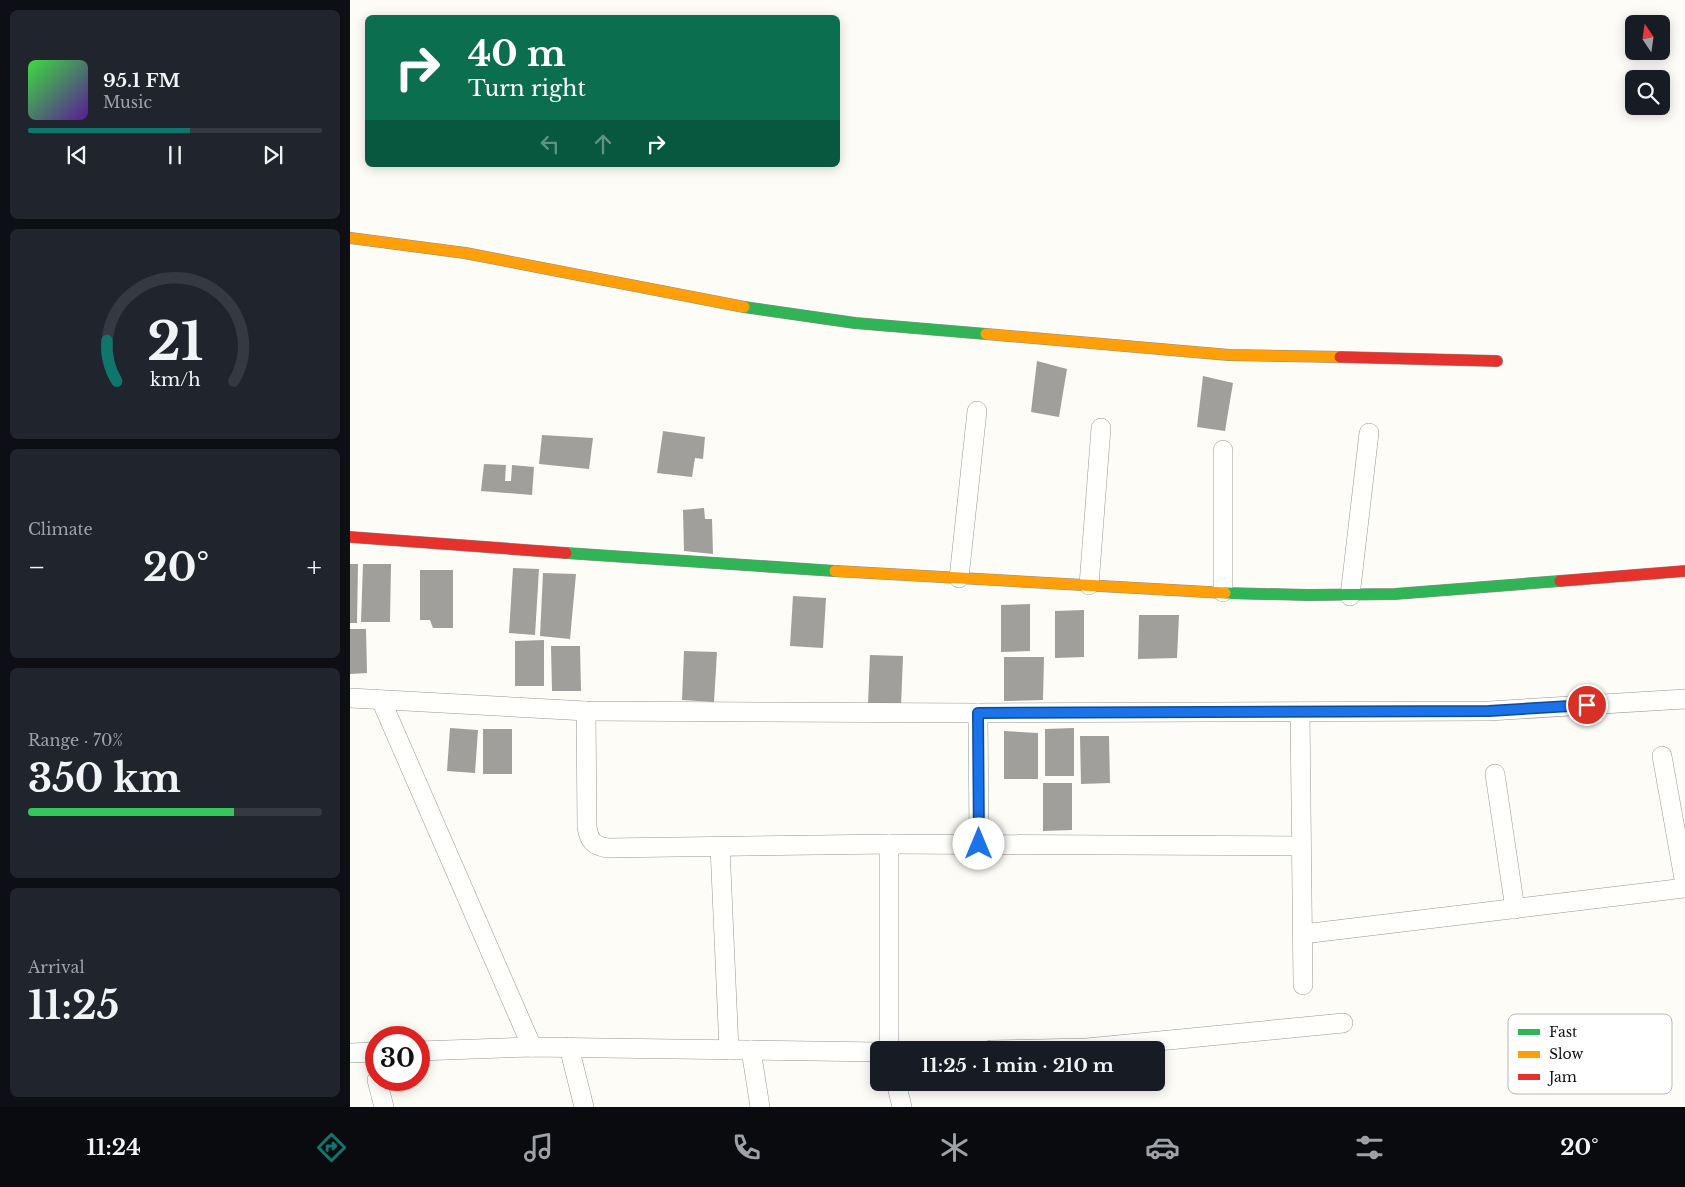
<!DOCTYPE html>
<meta charset="utf-8">
<style>
:root{--surface:#171b24;--page:#20242c;--text:#f1f3f6;--muted:#9ea1a6;--line:#363941;--accent:#0f766e}
body{margin:0;font-family:"Libre Baskerville",serif;background:var(--page);color:var(--text);height:100vh;display:flex;flex-direction:column;font-size:19px;white-space:nowrap}
*{box-sizing:border-box;margin:0}
p{font-size:16px;color:var(--muted)}
.icon{flex:none;width:28px;height:28px;fill:none;stroke:currentColor;stroke-width:2;stroke-linecap:round;stroke-linejoin:round}
.map{position:relative;flex:1;overflow:hidden}
.panel{display:flex;flex-direction:column;gap:10px;padding:10px;background:#0d0f14;width:350px}
.panel>*{flex:none}
.guide{position:absolute;left:15px;top:15px;width:475px;height:152px;border-radius:8px;box-shadow:0 2px 12px #0003;background:#0b6e4f;color:#fff;overflow:hidden}
.needle{width:32px;rotate:347deg}
.tools{position:absolute;left:1275px;top:15px;display:grid;gap:10px}
.tools a{display:grid;place-items:center;width:45px;height:45px;border-radius:8px;background:var(--surface);box-shadow:0 2px 12px #0003;font-size:25px}
.speed{position:absolute;left:15px;top:1026px;display:flex;gap:10px;font-size:25px;font-weight:700;text-align:center}
.speed>*{display:grid;place-content:center;width:65px;height:65px;border-radius:50%;background:var(--surface);box-shadow:0 2px 12px #0003;line-height:1}
.speed .limit{border:8px solid #d22;background:#fff;color:#111}
.pin{position:absolute;display:grid;place-items:center;width:42px;height:42px;color:#fff;margin:-21px;border:2px solid #fff;border-radius:50%;box-shadow:0 1px 5px #0007}
.me{position:absolute;width:55px;margin:-28px;rotate:0deg;stroke-linejoin:round;filter:drop-shadow(0 0 4px #0008)}
.turn{display:flex;align-items:center;gap:18px;height:105px;padding:0 20px;font-size:22px}
.turn .icon{width:65px;height:65px;stroke-width:2.5}
.turn b{display:block;font-size:35px;line-height:42px}
.lanes{display:flex;align-items:center;height:48px;padding:0 20px;background:#0003;justify-content:center;gap:25px;direction:ltr}
.lanes .off{opacity:.35}
.big{font-size:38px;font-weight:700;line-height:1.1}
.panel .card{flex:1;display:flex;flex-direction:column;justify-content:center;gap:8px;min-width:0;padding:0 18px;border-radius:8px;background:var(--page)}
.panel .dial{align-items:center;gap:0}
.dial svg{height:130px;overflow:visible;fill:none;stroke:var(--line);stroke-width:7;stroke-linecap:round;text-anchor:middle}
.dial text{fill:var(--text);stroke:none}
.song{display:flex;align-items:center;gap:15px}
.cover{width:60px;height:60px;border-radius:8px;background:linear-gradient(135deg,hsl(120 70% 55%),hsl(270 70% 35%))}
.played{height:5px;border-radius:2px;background:linear-gradient(90deg,var(--accent) 55%,var(--line) 55%)}
.keys{display:flex;justify-content:space-around;direction:ltr}
.heat{display:flex;justify-content:space-between;align-items:center;font-size:28px;direction:ltr}
.charge{height:8px;border-radius:4px;background:linear-gradient(90deg,#34c759 70%,var(--line) 0)}
.trip{position:absolute;left:520px;top:1041px;width:295px;height:50px;border-radius:8px;background:var(--surface);box-shadow:0 2px 12px #0003;font-weight:700;line-height:50px;text-align:center}
.dock{display:flex;height:80px;justify-content:space-around;align-items:center;background:#090b0e;color:var(--muted)}
.dock .icon{width:35px;height:35px}
.dock .on{color:var(--accent)}
.dock b{font-size:22px;color:var(--text)}
main{display:flex;flex:1;min-height:0}
.map>svg:first-child{display:block}
.building{fill:#a19f9c}
.lines{fill:none;stroke-linecap:round;stroke-linejoin:round}
.street-casing{stroke:#979795;stroke-width:20}
.fast-casing{stroke:#8e8d8b;stroke-width:12}
.slow-casing{stroke:#8e8d8b;stroke-width:12}
.jam-casing{stroke:#8e8d8b;stroke-width:12}
.street{stroke:#fffffe;stroke-width:19}
.fast{stroke:#30b455;stroke-width:11}
.slow{stroke:#ff9f0a;stroke-width:11}
.jam{stroke:#e5322d;stroke-width:11}
.route-casing{stroke:#114b97;stroke-width:12}
.route{stroke:#1a73e8;stroke-width:9}
.key{fill:#fff;stroke:#b8b8b8;stroke-width:1}
.key-label{font-size:14px;fill:#111}
</style>
<main>
<section class="panel">
<div class="card">
<div class="song"><i class="cover"></i><div><b>95.1 FM</b><p>Music</p></div></div>
<div class="played"></div>
<div class="keys"><svg class="icon" aria-label="previous" viewBox="0 0 24 24"><path d="M18 5L8 12l10 7zM5 5v14"/></svg><svg class="icon" aria-label="pause" viewBox="0 0 24 24"><path d="M8 5v14M16 5v14"/></svg><svg class="icon" aria-label="next" viewBox="0 0 24 24"><path d="M6 5l10 7-10 7zM19 5v14"/></svg></div>
</div>
<div class="card dial"><svg viewBox="0 0 100 80">
<path d="M14 69A42 42 0 1 1 86 69"/>
<path d="M14 69A42 42 0 0 1 8 44" stroke="#0f766e"/>
<text x="50" y="56" font-size="32" font-weight="700">21</text>
<text x="50" y="72" font-size="11">km/h</text>
</svg></div>
<div class="card"><p>Climate</p>
<div class="heat"><a>−</a><b class="big">20°</b><a>+</a></div>
</div>
<div class="card"><p>Range · 70%</p><b class="big">350 km</b><div class="charge"></div></div>
<div class="card"><p>Arrival</p><b class="big">11:25</b></div>
</section>
<div class="map">
<svg width="1335" height="1107" viewBox="0 0 1335 1107">
<rect width="100%" height="100%" fill="#fdfcf7"/>
<g class="building">
<path d="M687 361 717 369 709 417 681 412Z"/>
<path d="M853 376 883 383 875 431 847 427Z"/>
<path d="M313 431 355 437 353 459 345 458 342 477 307 473Z"/>
<path d="M192 435 243 438 239 469 189 464Z"/>
<path d="M134 464 156 465 155 481H161L162 465 184 467 182 495 131 491Z"/>
<path d="M354 508 355 519H362L363 554 334 551 333 510Z"/>
<path d="M0 564H8L7 623H0Z"/>
<path d="M13 564H41L40 622H11Z"/>
<path d="M163 568 189 569 185 635 159 633Z"/>
<path d="M70 570H103V628H83L80 620H70Z"/>
<path d="M193 573 226 574 220 639 190 636Z"/>
<path d="M443 596 476 598 473 648 440 646Z"/>
<path d="M680 604V651L651 652V605Z"/>
<path d="M734 610V657L705 658V611Z"/>
<path d="M789 615H829L827 658 788 659Z"/>
<path d="M0 629H16L17 673 0 674Z"/>
<path d="M194 640V686H165V641Z"/>
<path d="M201 646H230L231 691H202Z"/>
<path d="M334 651 367 652 364 702 332 700Z"/>
<path d="M520 655 553 656 551 706 518 705Z"/>
<path d="M654 657H694L693 700 654 701Z"/>
<path d="M100 728 128 730 125 773 97 771Z"/>
<path d="M724 728V776H695V729Z"/>
<rect x="133" y="729" width="29" height="45"/>
<path d="M654 731 688 733V779H654Z"/>
<path d="M730 736H759L760 783 731 784Z"/>
<path d="M693 783H722V830L693 831Z"/>
</g>
<g class="lines">
<g class="street-casing">
<g id="street">
<path d="M609 578 627 411"/>
<path d="M739 585 751 428"/>
<path d="M873 592V450"/>
<path d="M1000 596 1019 433"/>
<path d="M0 698 236 711 628 713 1139 711 1335 699"/>
<path d="M31 700 182 1047"/>
<path d="M236 711 237 827C239 841 244 846 258 848L539 844 951 846"/>
<path d="M950 712 953 985"/>
<path d="M628 713 629 844"/>
<path d="M1312 756 1335 884"/>
<path d="M1145 774 1165 909"/>
<path d="M539 844V1050"/>
<path d="M370 847 379 1050"/>
<path d="M953 934 1335 888"/>
<path d="M219 1047 234 1107"/>
<path d="M401 1050 410 1107"/>
<path d="M641 1050 737 1048 993 1023"/>
<path d="M69 1051 182 1047 529 1052"/>
<path d="M0 1053 26 1052"/>
<path d="M27 1080 34 1107"/>
<path d="M546 1082 552 1107"/>
</g>
</g>
<g class="fast-casing">
<g id="fast">
<path d="M394 307 505 323 636 334"/>
<path d="M216 553 485 571"/>
<path d="M875 593 958 595 1045 594 1210 581"/>
</g>
</g>
<g class="slow-casing">
<g id="slow">
<path d="M0 238 115 253 394 307"/>
<path d="M636 334 879 355 990 357"/>
<path d="M485 571 875 593"/>
</g>
</g>
<g class="jam-casing">
<g id="jam">
<path d="M990 357 1147 361"/>
<path d="M0 537 216 553"/>
<path d="M1210 581 1335 571"/>
</g>
</g>
<use href="#street" class="street"/>
<use href="#fast" class="fast"/>
<use href="#slow" class="slow"/>
<use href="#jam" class="jam"/>
</g>
<g class="lines">
<g class="route-casing">
<path id="route" d="M629 844 628 713 1139 711 1237 705"/>
</g>
<use href="#route" class="route"/>
</g>
<rect x="1158" y="1014" width="164" height="80" rx="8" class="key"/>
<rect x="1168" y="1029" width="22" height="6" fill="#30b455"/>
<rect x="1168" y="1051" width="22" height="7" fill="#ff9f0a"/>
<rect x="1168" y="1074" width="22" height="6" fill="#e5322d"/>
<g class="key-label">
<text x="1199" y="1037">Fast</text>
<text x="1199" y="1059">Slow</text>
<text x="1199" y="1082">Jam</text>
</g>
</svg>
<div class="tools">
<a><svg class="needle" viewBox="-14 -14 28 28"><path d="M0-13l5 13h-10z" fill="#e53935"/><path d="M0 13l5-13h-10z" fill="#9ea1a6"/></svg></a>
<a><svg class="icon" aria-label="search" viewBox="0 0 24 24"><circle cx="10" cy="10" r="6"/><path d="M15 15l6 6"/></svg></a>
</div>
<div class="speed"><div class="limit">30</div></div>
<div class="pin" style="left:1237px;top:705px;background:#d93025"><svg class="icon" aria-label="arrive" viewBox="0 0 24 24"><path d="M6 21V4h12l-3 4 3 4H6"/></svg></div>
<svg class="me" style="left:629px;top:844px" viewBox="-20 -20 40 40"><circle r="19" fill="#fff"/><path d="M0-13L10 11 0 6-10 11z" fill="#1a73e8"/></svg>
<div class="trip">11:25 · 1 min · 210 m</div>
<div class="guide">
<div class="turn"><svg class="icon" aria-label="right" viewBox="0 0 24 24"><path d="M7 20v-9h11M14 6l5 5-5 5"/></svg><div><b>40 m</b>Turn right</div></div>
<div class="lanes"><svg class="icon off" aria-label="left" viewBox="0 0 24 24"><path d="M17 20v-9H6M10 6l-5 5 5 5"/></svg><svg class="icon off" aria-label="ahead" viewBox="0 0 24 24"><path d="M12 20V5M6 11l6-6 6 6"/></svg><svg class="icon" aria-label="right" viewBox="0 0 24 24"><path d="M7 20v-9h11M14 6l5 5-5 5"/></svg></div>
</div>
</div>
</main>
<nav class="dock">
<b>11:24</b>
<svg class="icon on" aria-label="directions" viewBox="0 0 24 24"><path d="M12 3l9 9-9 9-9-9zM9 14v-3h6M13 9l2 2-2 2"/></svg>
<svg class="icon" aria-label="music" viewBox="0 0 24 24"><path d="M9 18V5l10-2v13"/><circle cx="6" cy="18" r="3"/><circle cx="16" cy="16" r="3"/></svg>
<svg class="icon" aria-label="phone" viewBox="0 0 24 24"><path d="M5 4h4l2 5-3 2q2 4 5 5l2-3 5 2v4C11 20 4 13 5 4z"/></svg>
<svg class="icon" aria-label="climate" viewBox="0 0 24 24"><path d="M12 3v18M4 7l16 10M4 17L20 7"/></svg>
<svg class="icon" aria-label="car" viewBox="0 0 24 24"><path d="M5 17H2v-5l4-1 3-4h7l3 4 3 1v5h-3M9 17h6M6 11h13"/><circle cx="7" cy="17" r="2"/><circle cx="17" cy="17" r="2"/></svg>
<svg class="icon" aria-label="filters" viewBox="0 0 24 24"><path d="M4 7h16M4 17h16"/><circle cx="9" cy="7" r="2"/><circle cx="15" cy="17" r="2"/></svg>
<b>20°</b>
</nav>
